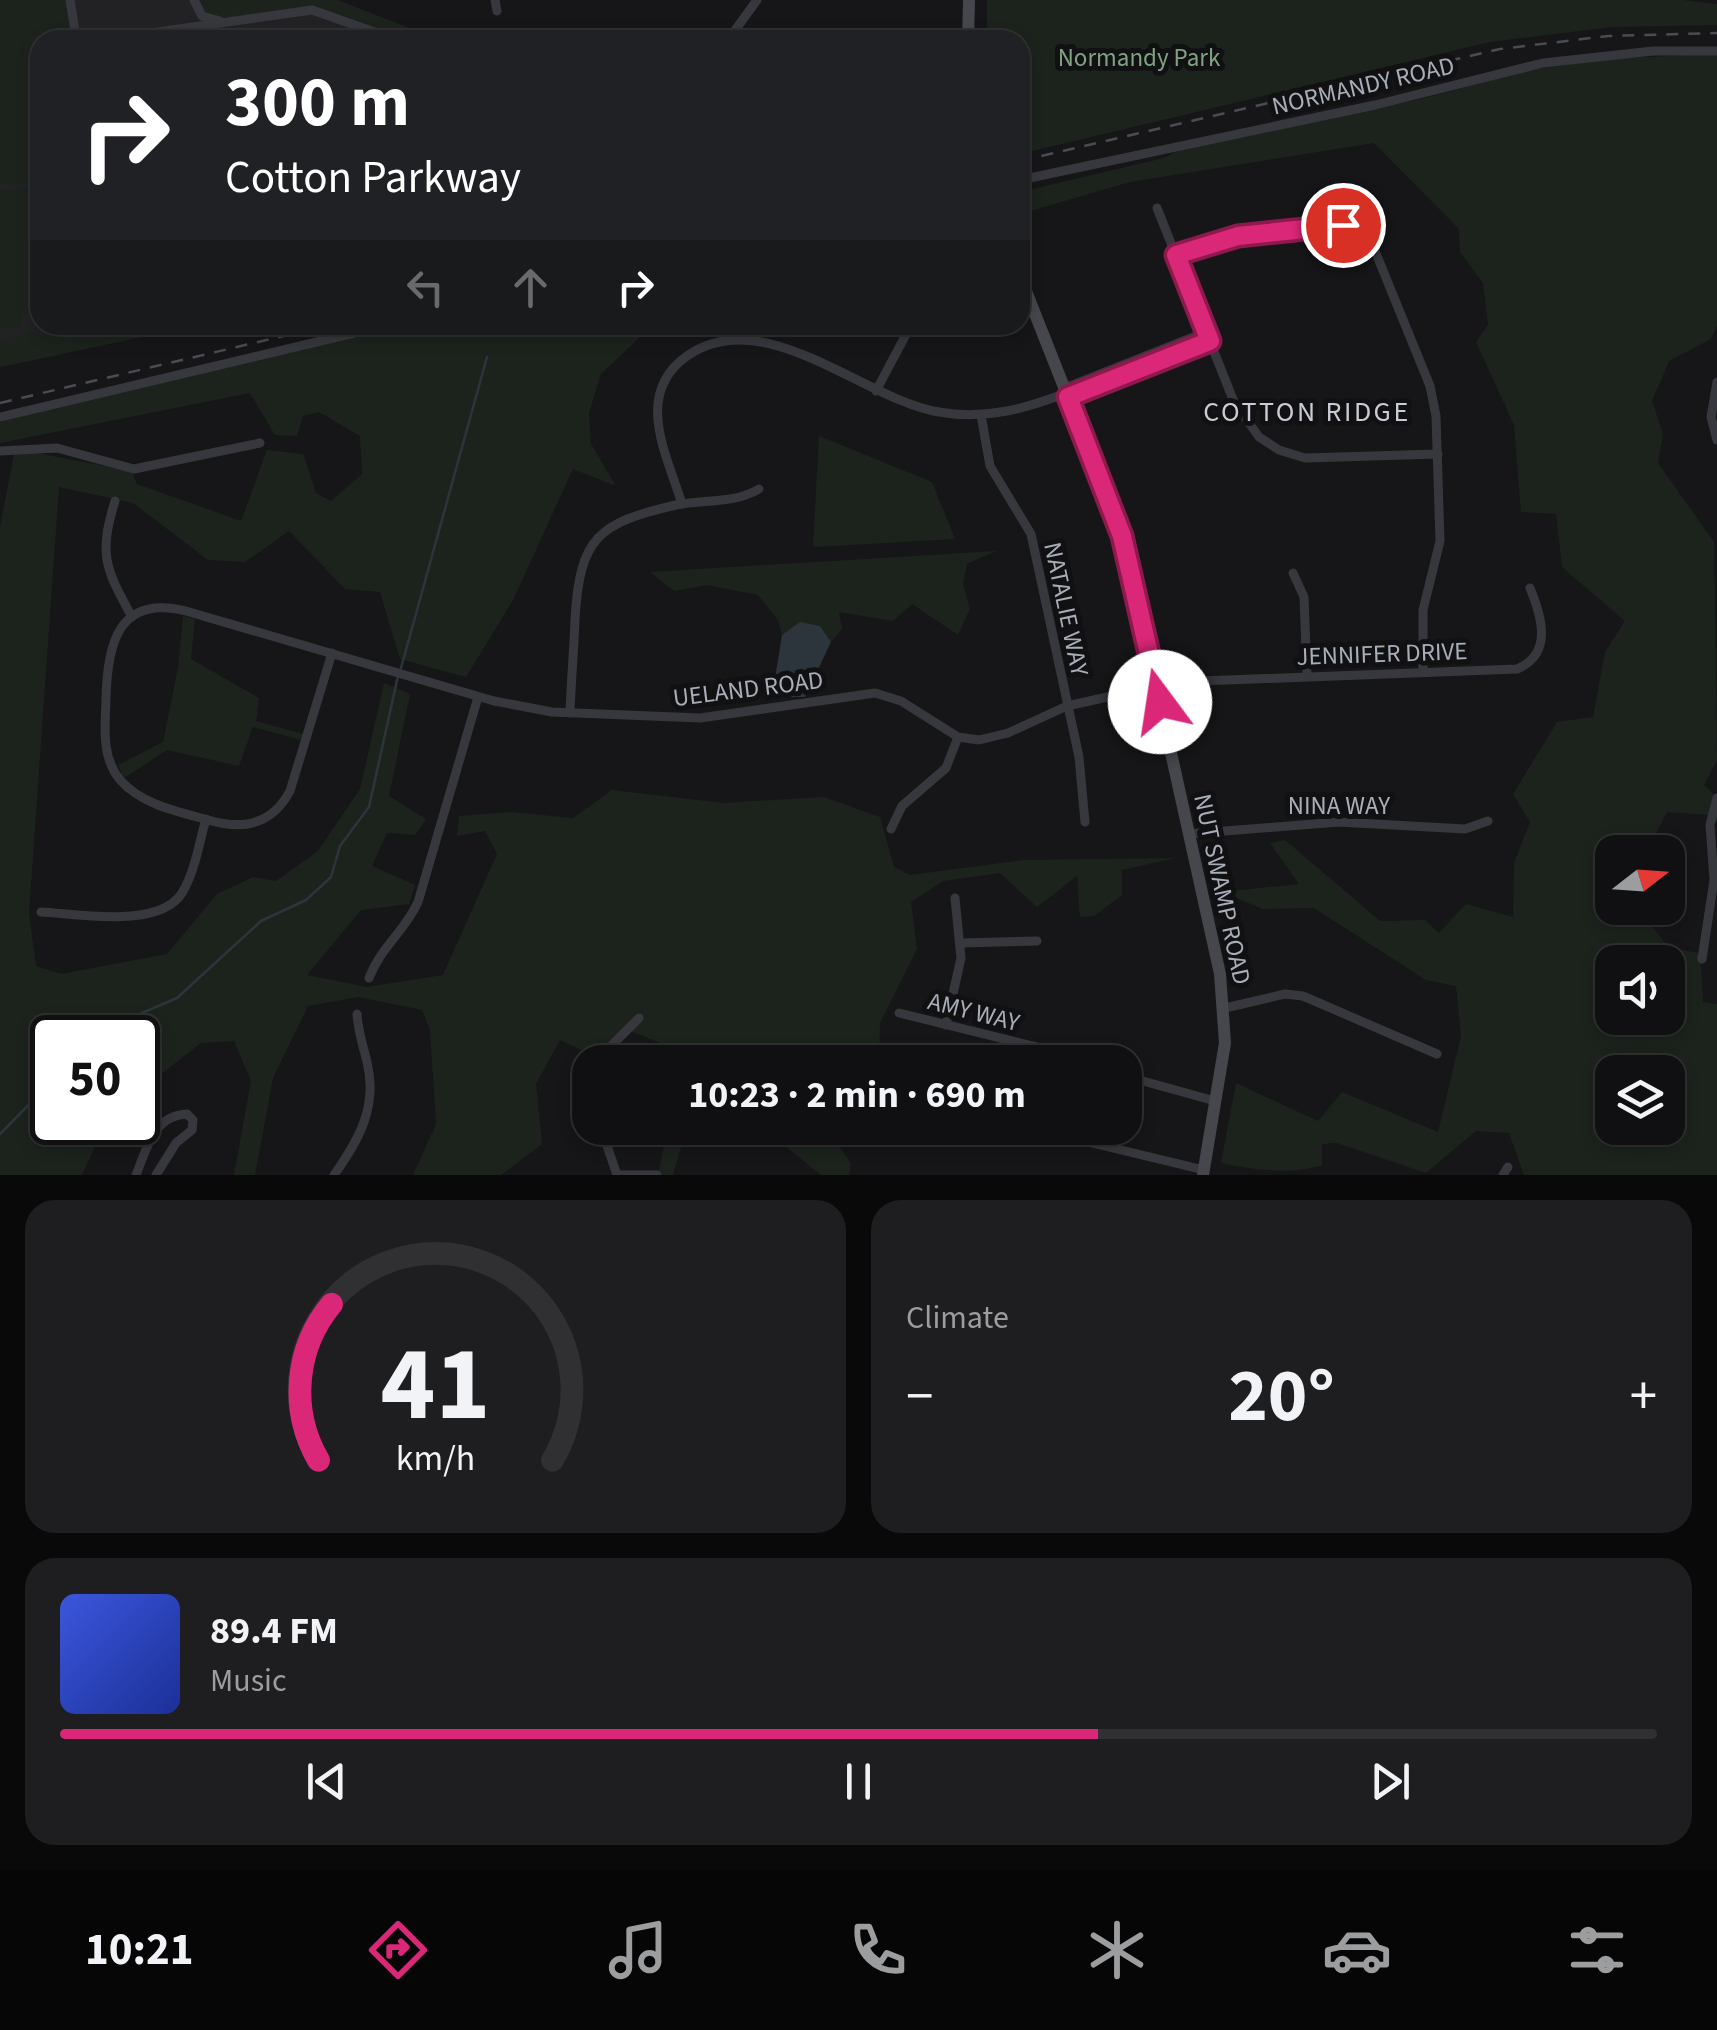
<!DOCTYPE html>
<meta charset="utf-8">
<style>
:root{--surface:#101012;--page:#1e1e20;--text:#f1f3f6;--muted:#9c9d9f;--line:#303032;--accent:#db2777}
body{margin:0;font-family:"Source Sans 3",sans-serif;background:var(--page);color:var(--text);height:100vh;display:flex;flex-direction:column;font-size:38px;white-space:nowrap}
*{box-sizing:border-box;margin:0}
p{font-size:32px;color:var(--muted)}
.icon{flex:none;width:55px;height:55px;fill:none;stroke:currentColor;stroke-width:2;stroke-linecap:round;stroke-linejoin:round}
.map{position:relative;height:1175px;overflow:hidden}
.drawer{display:flex;flex-direction:column;gap:25px;padding:25px;background:#09090a;flex:1}
.drawer>*{flex:none}
.guide{position:absolute;left:30px;top:30px;width:1000px;height:305px;border-radius:30px;box-shadow:0 5px 15px #0003,0 0 0 2px var(--line);background:#202124;color:#fff;overflow:hidden}
.needle{width:65px;rotate:73deg}
.tools{position:absolute;left:1595px;top:835px;display:grid;gap:20px}
.tools a{display:grid;place-items:center;width:90px;height:90px;border-radius:20px;background:var(--surface);box-shadow:0 5px 15px #0003,0 0 0 2px var(--line);font-size:50px}
.speed{position:absolute;left:30px;top:1015px;display:flex;gap:20px;font-size:50px;font-weight:700;text-align:center}
.speed>*{display:grid;place-content:center;width:130px;height:130px;border-radius:50%;background:var(--surface);box-shadow:0 5px 15px #0003,0 0 0 2px var(--line);line-height:1}
.speed .limit{border:5px solid #111;border-radius:15px;background:#fff;color:#111}
.pin{position:absolute;display:grid;place-items:center;width:85px;height:85px;color:#fff;margin:-42px;border:5px solid #fff;border-radius:50%;box-shadow:0 2px 10px #0007}
.me{position:absolute;width:110px;margin:-55px;rotate:346deg;stroke-linejoin:round;filter:drop-shadow(0 0 8px #0008)}
.turn{display:flex;align-items:center;gap:35px;height:210px;padding:0 30px;font-size:45px}
.turn .icon{width:130px;height:130px;stroke-width:2.5}
.turn b{display:block;font-size:70px;line-height:85px}
.lanes{display:flex;align-items:center;height:95px;padding:0 30px;background:#0003;justify-content:center;gap:50px;direction:ltr}
.lanes .off{opacity:.35}
.big{font-size:75px;font-weight:700;line-height:1.1}
.drawer .widget{flex:1;display:flex;flex-direction:column;justify-content:center;gap:15px;min-width:0;padding:0 35px;border-radius:30px;background:var(--page)}
.drawer .dial{align-items:center;gap:0}
.dial svg{height:260px;overflow:visible;fill:none;stroke:var(--line);stroke-width:7;stroke-linecap:round;text-anchor:middle}
.dial text{fill:var(--text);stroke:none}
.song{display:flex;align-items:center;gap:30px}
.cover{width:120px;height:120px;border-radius:15px;background:linear-gradient(135deg,hsl(230 70% 55%),hsl(230 70% 35%))}
.played{height:10px;border-radius:5px;background:linear-gradient(90deg,var(--accent) 65%,var(--line) 65%)}
.keys{display:flex;justify-content:space-around;direction:ltr}
.heat{display:flex;justify-content:space-between;align-items:center;font-size:55px;direction:ltr}
.drawer .tiles{flex:1;display:grid;gap:25px;grid-template-columns:1fr 1fr}
.widget:last-child{grid-column:span 2}
.trip{position:absolute;left:572px;top:1045px;width:570px;height:100px;border-radius:30px;background:var(--surface);box-shadow:0 5px 15px #0003,0 0 0 2px var(--line);font-weight:700;line-height:100px;text-align:center}
.dock{display:flex;height:160px;justify-content:space-around;align-items:center;background:#060607;color:var(--muted)}
.dock .icon{width:70px;height:70px}
.dock .current{color:var(--accent)}
.dock b{font-size:45px;color:var(--text)}
.map>svg:first-child{display:block}
.built{fill:#222225}
.green{fill:#1c231d;fill-rule:evenodd}
.water{fill:#2c353c}
.lines{fill:none;stroke-linecap:round;stroke-linejoin:round}
.stream{stroke:#2c353c;stroke-width:2.5}
.minor{stroke:#37383d;stroke-width:9}
.secondary{stroke:#45474d;stroke-width:12}
.rail{stroke:#4a4c52;stroke-width:2.5;stroke-dasharray:12 10;stroke-linecap:butt}
.route-casing{stroke:#8e194d;stroke-width:25}
.route{stroke:#db2777;stroke-width:18}
.labels{text-anchor:middle;stroke-width:10;stroke-linejoin:round;paint-order:stroke}
.park-label{font-size:25px;fill:#7fa381;stroke:#111113}
.street-label{font-size:25px;fill:#a8adb8;stroke:#111113}
.neighbourhood-label{font-size:28px;letter-spacing:2.5px;fill:#c9ccd4;stroke:#111113}
</style>
<div class="map">
<svg width="1717" height="1175" viewBox="0 0 1717 1175">
<rect width="100%" height="100%" fill="#161618"/>
<path class="built" d="M0 0H337L440 40H40V325H198L0 367Z"/>
<g class="green">
<path d="M0 0H66L72 40H40V182L0 185Z"/>
<path d="M201 0H337L440 40H410L314 5 221 17 206 14Z"/>
<path d="M987 0H1683L1717 4V25L1612 27 1490 42 1020 154V40H987Z"/>
<path d="M1717 54V325L1711 339 1669 361 1652 401 1663 434 1658 463 1714 542 1717 761 1704 785 1717 797V822L1712 815 1667 812 1646 852H1612V908H1643L1642 913 1669 948 1700 953 1703 1002 1717 1004V1175H1524L1509 1133 1476 1131 1426 1173 1337 1143 1322 1144V1165C1294 1175 1253 1170 1221 1163L1236 1083 1318 1121 1342 1092 1438 1132 1461 1036 1456 986 1426 980 1314 908 1263 909 1222 892 1299 884 1270 843 1285 840 1380 921 1425 920 1439 933 1466 904 1513 917 1514 863 1530 822 1513 794 1557 722 1593 717 1605 652 1625 621 1562 567 1556 514 1521 512 1514 425 1476 342 1488 325 1483 283 1460 252 1459 229 1374 143 1130 182 1020 214V192L1164 158 1178 151 1425 98 1534 69 1621 58ZM1612 962H1668V1018H1612ZM1612 1072H1668V1128H1612Z"/>
<path d="M29 188 40 190V312L21 315 20 327 0 329V190Z"/>
<path d="M94 325H198L0 367V341L30 332 45 336Z"/>
<path d="M423 325H641L638 339 601 374 589 413 591 444 616 486 573 469 513 600 466 677 400 659 380 592 345 589 289 531 245 562 208 560 133 503 59 487 29 913 36 966 61 974 167 954 217 894 253 877 276 881 318 851 360 789 384 683 410 694 389 796 426 819 415 835 387 833 372 866 415 885 409 904 361 910 307 975 367 987 443 975 497 854 485 831 457 836 459 816 511 812 573 818 612 790 724 803 824 797 880 817 894 867 910 875 1023 860 1175 858 1122 870V895L1094 916 1080 917 1077 876 1037 907 1000 873 943 881 911 902 917 949 880 1023 879 1062H676L677 1050 631 1031 603 1060 560 1040 536 1084 542 1144 501 1175H413L436 1124 430 1030 422 1010 358 997 308 1006 273 1078 255 1175H234L251 1081 234 1041 201 1043 138 1092V1038H52V1122L106 1123 82 1175H0V527L15 449 132 471 137 484 241 521 267 450 303 454 316 493 331 501 362 474 360 436 319 412 303 416 297 436 275 435 250 393 0 443V422L257 355Z"/>
<path d="M819 436 932 482 955 539 813 547Z"/>
<path d="M996 551 967 564 963 584 970 609 958 635 912 604 893 621 839 612 842 629 831 642 820 626 800 623 782 635 778 620 758 595 707 585 674 591 650 572Z"/>
<path d="M183 616 195 619 191 659 259 698 256 721 303 734 301 740 253 727 239 766 167 750 124 778 118 765 163 742 178 668Z"/>
<path d="M668 1128H826L851 1163 849 1175H821L784 1145 686 1130 673 1175H658Z"/>
</g>
<path class="water" d="M800 622 820 626 831 642 805 697H772L782 635Z"/>
<g class="lines">
<g class="stream">
<path d="M401 668 487 357"/>
<path d="M103 1038 128 1019 177 998 261 921 306 900 331 877 340 846 369 807 398 676"/>
<path d="M0 1134 52 1081"/>
</g>
<g class="minor">
<path d="M70 0 75 31 87 40"/>
<path d="M194 0 202 16 220 21"/>
<path d="M495 0 497 11"/>
<path d="M101 40 312 10 397 40"/>
<path d="M728 40 757 0"/>
<path d="M1020 180 1375 105 1543 63 1653 51H1717"/>
<path d="M1157 208 1234 402 1259 437 1279 450 1305 458 1438 454"/>
<path d="M1176 255C1208 240 1311 219 1345 225 1356 227 1364 233 1371 241L1430 386 1436 416 1440 541 1423 610V672"/>
<path d="M1717 382 1711 417 1717 440"/>
<path d="M1065 388 1206 332"/>
<path d="M876 391 911 325"/>
<path d="M1068 397 1210 341"/>
<path d="M981 415 990 466 1031 534 1079 757 1085 822"/>
<path d="M0 417 388 325"/>
<path d="M0 451 57 448 134 469 260 443"/>
<path d="M115 501C98 556 106 569 132 617"/>
<path d="M682 504C667 455 633 394 687 356 764 302 862 399 939 412 984 420 1025 409 1066 393"/>
<path d="M1293 573 1304 597 1307 675"/>
<path d="M332 653 290 791C273 823 245 830 212 821 180 812 144 806 121 781 101 758 105 728 106 700 107 646 117 594 186 611L494 701 552 712 700 718 875 693 901 701 958 737 979 740 1008 733 1067 706 1175 682 1517 669C1553 654 1542 617 1530 588"/>
<path d="M570 713C571 681 574 650 575 619 580 538 597 523 676 505 704 499 734 504 759 489"/>
<path d="M891 829 902 806 946 768 958 737"/>
<path d="M1188 834 1339 822 1465 829 1488 821"/>
<path d="M41 912C79 914 159 929 182 893 195 872 199 843 206 819"/>
<path d="M961 943 1037 941"/>
<path d="M1702 959 1714 880 1710 825 1717 798"/>
<path d="M369 978C380 948 405 931 418 902L478 697"/>
<path d="M1225 1008 1285 994 1303 996 1437 1054"/>
<path d="M899 1013 1098 1062"/>
<path d="M946 1025 961 958 955 898"/>
<path d="M602 1062 612 1045 639 1018"/>
<path d="M1125 1076 1215 1101"/>
<path d="M601 1128 617 1175"/>
<path d="M1030 1128 1204 1170"/>
<path d="M136 1175C147 1148 153 1116 187 1114L193 1120 192 1130 176 1143 156 1175"/>
<path d="M334 1175C359 1140 378 1106 367 1062 363 1045 358 1032 357 1014"/>
<path d="M617 1175H657"/>
<path d="M1503 1175 1508 1167"/>
</g>
<g class="secondary">
<path d="M968 40 969 0"/>
<path d="M1020 276 1123 536 1220 974 1225 1043 1203 1175"/>
</g>
<g class="rail">
<path d="M1020 161 1500 49 1608 36 1717 33"/>
<path d="M0 403 330 325"/>
</g>
</g>
<g class="lines">
<g class="route-casing">
<path id="route" d="M1160 702 1122 536 1068 397 1210 341 1176 255 1238 236 1343 225"/>
</g>
<use href="#route" class="route"/>
</g>
<g class="labels">
<g class="park-label">
<text x="1139" y="66">Normandy Park</text>
</g>
<g class="street-label">
<text transform="translate(1363 85) rotate(-13)" y="9">NORMANDY ROAD</text>
<text transform="translate(1067 609) rotate(78)" y="9">NATALIE WAY</text>
<text transform="translate(1382 653) rotate(-2)" y="9">JENNIFER DRIVE</text>
<text transform="translate(748 688) rotate(-7)" y="9">UELAND ROAD</text>
<text x="1339" y="814">NINA WAY</text>
<text transform="translate(1223 889) rotate(78)" y="9">NUT SWAMP ROAD</text>
<text transform="translate(974 1011) rotate(14)" y="9">AMY WAY</text>
</g>
<g class="neighbourhood-label">
<text x="1307" y="421">COTTON RIDGE</text>
</g>
</g>
</svg>
<div class="tools">
<a><svg class="needle" viewBox="-14 -14 28 28"><path d="M0-13l5 13h-10z" fill="#e53935"/><path d="M0 13l5-13h-10z" fill="#9c9d9f"/></svg></a>
<a><svg class="icon" aria-label="sound" viewBox="0 0 24 24"><path d="M4 9h4l5-4v14l-5-4H4zM17 9q2 3 0 6"/></svg></a>
<a><svg class="icon" aria-label="layers" viewBox="0 0 24 24"><path d="M12 4l9 5-9 5-9-5zM3 14l9 5 9-5"/></svg></a>
</div>
<div class="speed"><div class="limit">50</div></div>
<div class="pin" style="left:1343px;top:225px;background:#d93025"><svg class="icon" aria-label="arrive" viewBox="0 0 24 24"><path d="M6 21V4h12l-3 4 3 4H6"/></svg></div>
<svg class="me" style="left:1160px;top:702px" viewBox="-20 -20 40 40"><circle r="19" fill="#fff"/><path d="M0-13L10 11 0 6-10 11z" fill="#db2777"/></svg>
<div class="trip">10:23 · 2 min · 690 m</div>
<div class="guide">
<div class="turn"><svg class="icon" aria-label="right" viewBox="0 0 24 24"><path d="M7 20v-9h11M14 6l5 5-5 5"/></svg><div><b>300 m</b>Cotton Parkway</div></div>
<div class="lanes"><svg class="icon off" aria-label="left" viewBox="0 0 24 24"><path d="M17 20v-9H6M10 6l-5 5 5 5"/></svg><svg class="icon off" aria-label="ahead" viewBox="0 0 24 24"><path d="M12 20V5M6 11l6-6 6 6"/></svg><svg class="icon" aria-label="right" viewBox="0 0 24 24"><path d="M7 20v-9h11M14 6l5 5-5 5"/></svg></div>
</div>
</div>
<section class="drawer">
<div class="tiles">
<div class="widget dial"><svg viewBox="0 0 100 80">
<path d="M14 69A42 42 0 1 1 86 69"/>
<path d="M14 69A42 42 0 0 1 18 21" stroke="#db2777"/>
<text x="50" y="56" font-size="32" font-weight="700">41</text>
<text x="50" y="72" font-size="11">km/h</text>
</svg></div>
<div class="widget"><p>Climate</p>
<div class="heat"><a>−</a><b class="big">20°</b><a>+</a></div>
</div>
<div class="widget">
<div class="song"><i class="cover"></i><div><b>89.4 FM</b><p>Music</p></div></div>
<div class="played"></div>
<div class="keys"><svg class="icon" aria-label="previous" viewBox="0 0 24 24"><path d="M18 5L8 12l10 7zM5 5v14"/></svg><svg class="icon" aria-label="pause" viewBox="0 0 24 24"><path d="M8 5v14M16 5v14"/></svg><svg class="icon" aria-label="next" viewBox="0 0 24 24"><path d="M6 5l10 7-10 7zM19 5v14"/></svg></div>
</div>
</div>
</section>
<nav class="dock">
<b>10:21</b>
<svg class="icon current" aria-label="directions" viewBox="0 0 24 24"><path d="M12 3l9 9-9 9-9-9zM9 14v-3h6M13 9l2 2-2 2"/></svg>
<svg class="icon" aria-label="music" viewBox="0 0 24 24"><path d="M9 18V5l10-2v13"/><circle cx="6" cy="18" r="3"/><circle cx="16" cy="16" r="3"/></svg>
<svg class="icon" aria-label="phone" viewBox="0 0 24 24"><path d="M5 4h4l2 5-3 2q2 4 5 5l2-3 5 2v4C11 20 4 13 5 4z"/></svg>
<svg class="icon" aria-label="climate" viewBox="0 0 24 24"><path d="M12 3v18M4 7l16 10M4 17L20 7"/></svg>
<svg class="icon" aria-label="car" viewBox="0 0 24 24"><path d="M5 17H2v-5l4-1 3-4h7l3 4 3 1v5h-3M9 17h6M6 11h13"/><circle cx="7" cy="17" r="2"/><circle cx="17" cy="17" r="2"/></svg>
<svg class="icon" aria-label="filters" viewBox="0 0 24 24"><path d="M4 7h16M4 17h16"/><circle cx="9" cy="7" r="2"/><circle cx="15" cy="17" r="2"/></svg>
</nav>
